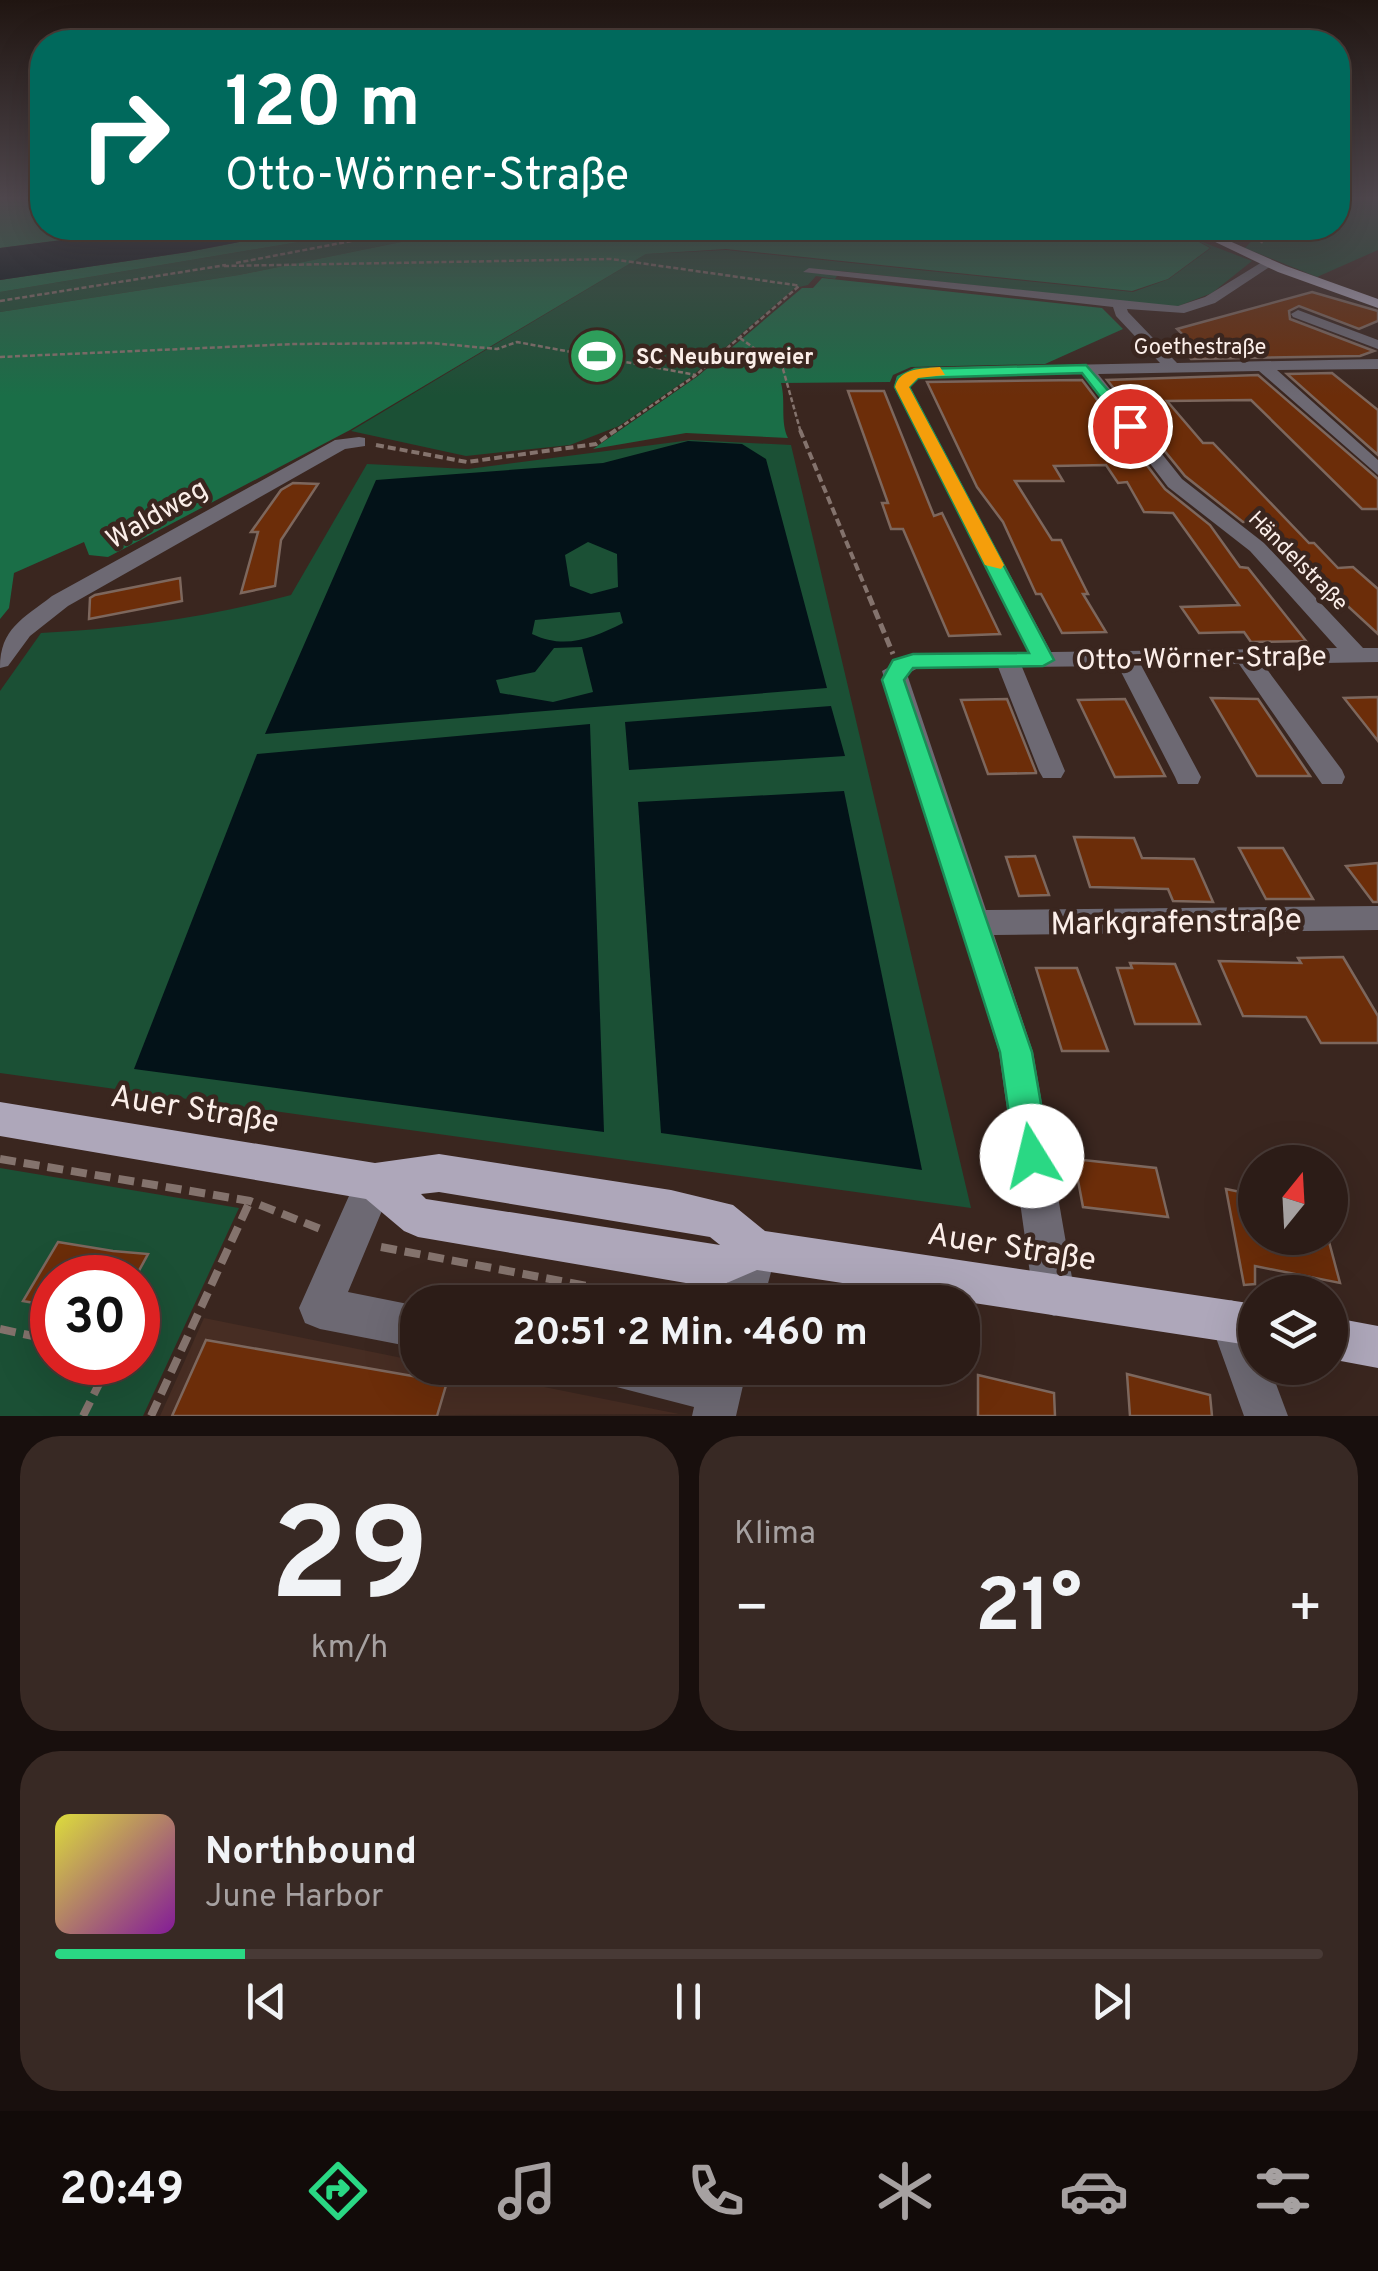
<!DOCTYPE html>
<html lang="de">
<meta charset="utf-8">
<style>
:root{--surface:#2c1c17;--page:#382924;--text:#f1f3f6;--muted:#a6a1a1;--line:#483a36;--accent:#2ad884}
body{margin:0;font-family:Overpass,sans-serif;background:var(--page);color:var(--text);height:100vh;display:flex;flex-direction:column;font-size:38px;white-space:nowrap}
*{box-sizing:border-box;margin:0}
p{font-size:32px;color:var(--muted)}
.icon{flex:none;width:55px;height:55px;fill:none;stroke:currentColor;stroke-width:2;stroke-linecap:round;stroke-linejoin:round}
.map{position:relative;height:1416px;overflow:hidden}
.side{display:flex;flex-direction:column;gap:20px;padding:20px;background:#180f0d;flex:1}
.side>*{flex:none}
.hud{position:absolute;left:30px;top:30px;width:1320px;height:210px;border-radius:40px;box-shadow:0 10px 40px #0002,0 0 0 2px var(--line);background:#00695c;color:#fff;overflow:hidden}
.needle{width:65px;rotate:18deg}
.fabs{position:absolute;left:1238px;top:1145px;display:grid;gap:20px}
.fabs a{display:grid;place-items:center;width:110px;height:110px;border-radius:50%;background:var(--surface);box-shadow:0 10px 40px #0002,0 0 0 2px var(--line);font-size:50px}
.speed{position:absolute;left:30px;top:1255px;display:flex;gap:20px;font-size:50px;font-weight:700;text-align:center}
.speed>*{display:grid;place-content:center;width:130px;height:130px;border-radius:50%;background:var(--surface);box-shadow:0 10px 40px #0002,0 0 0 2px var(--line);line-height:1}
.speed .limit{border:15px solid #d22;background:#fff;color:#111}
.pin{position:absolute;display:grid;place-items:center;width:85px;height:85px;color:#fff;margin:-42px;border:5px solid #fff;border-radius:50%;box-shadow:0 2px 10px #0007}
.me{position:absolute;width:110px;margin:-55px;rotate:351deg;stroke-linejoin:round;filter:drop-shadow(0 0 8px #0008)}
.turn{display:flex;align-items:center;gap:35px;height:210px;padding:0 30px;font-size:45px}
.turn .icon{width:130px;height:130px;stroke-width:2.5}
.turn b{display:block;font-size:70px;line-height:85px}
.big{font-size:75px;font-weight:700;line-height:1.1}
.side .widget{flex:1;display:flex;flex-direction:column;justify-content:center;gap:15px;min-width:0;padding:0 35px;border-radius:40px;background:var(--page)}
.side .dial{align-items:center;gap:0}
.dial b{font-size:130px;line-height:1}
.song{display:flex;align-items:center;gap:30px}
.cover{width:120px;height:120px;border-radius:15px;background:linear-gradient(135deg,hsl(60 70% 55%),hsl(290 70% 35%))}
.played{height:10px;border-radius:5px;background:linear-gradient(90deg,var(--accent) 15%,var(--line) 15%)}
.keys{display:flex;justify-content:space-around;direction:ltr}
.heat{display:flex;justify-content:space-between;align-items:center;font-size:55px;direction:ltr}
.side .tiles{flex:1;display:grid;gap:20px;grid-template-columns:1fr 1fr}
.widget:last-child{grid-column:span 2}
.trip{position:absolute;left:400px;top:1285px;width:580px;height:100px;border-radius:40px;background:var(--surface);box-shadow:0 10px 40px #0002,0 0 0 2px var(--line);font-weight:700;line-height:100px;text-align:center}
.dock{display:flex;height:160px;justify-content:space-around;align-items:center;background:#120b09;color:var(--muted)}
.dock .icon{width:70px;height:70px}
.dock .on{color:var(--accent)}
.dock b{font-size:45px;color:var(--text)}
.map>svg:first-child{display:block}
.built{fill:#472d23}
.green{fill:#1b5035;fill-rule:evenodd}
.forest{fill:#1a6e47}
.water{fill:#031218;fill-rule:evenodd}
.building{fill:#6c2d09;stroke:#7d675d;stroke-width:2.5}
.lines{fill:none;stroke-linecap:round;stroke-linejoin:round}
.path-far3{stroke:#84736d;stroke-width:2.5;stroke-dasharray:5 2.5;stroke-linecap:butt}
.path-far2{stroke:#84736d;stroke-width:4;stroke-dasharray:8 4;stroke-linecap:butt}
.path-far1{stroke:#84736d;stroke-width:5;stroke-dasharray:10 5;stroke-linecap:butt}
.path{stroke:#84736d;stroke-width:8;stroke-dasharray:16 8;stroke-linecap:butt}
.minor{fill:#6d6973;fill-rule:evenodd}
.major{fill:#aea7ba;fill-rule:evenodd}
.route{fill:#2ad884;stroke:#1b8c56;stroke-width:2.5}
.slow{fill:#f59e0b}
.labels{text-anchor:middle;stroke-width:9;stroke-linejoin:round;paint-order:stroke}
.far-street-label{font-size:22px;fill:#fbeee9;stroke:#3a261f}
.far-poi-label{font-size:22px;font-weight:bold;fill:#fbeee9;stroke:#3a261f;text-anchor:start}
.street-label{font-size:28px;fill:#fbeee9;stroke:#3a261f}
.near-street-label{font-size:32px;fill:#fbeee9;stroke:#3a261f}
</style>
<div class="map">
<svg width="1378" height="1416" viewBox="0 0 1378 1416">
<rect width="100%" height="100%" fill="#3a261f"/>
<path class="built" d="M204 1318 417 1361 418 1368H449L679 1414 160 1416Z"/>
<g class="green">
<path d="M1338 198H1378V250L1317 277 1245 248 1264 228H1338Z"/>
<path d="M382 228H470L239 275 0 312V292Z"/>
<path d="M1197 240 1252 261 1212 293 1176 307 840 271 835 279 816 276 808 285 795 288 692 376 619 426 570 445 466 456 351 431 646 254 726 250 1133 292 1169 279 1211 248Z"/>
<path d="M691 440 791 445 971 1208 0 1073V691L41 633C126 629 210 617 291 595L367 464 468 469Z"/>
<path d="M0 1168 239 1208 143 1416H0ZM52 1278H138V1362H52Z"/>
</g>
<g class="forest">
<path d="M0 198H42V228H155L0 248Z"/>
<path d="M311 228H382L0 292V280L188 252Z"/>
<path d="M470 228H1173L1210 248 1168 279 1132 291 726 249 646 254 350 430 108 557 89 555 84 542 14 573 9 608 0 619V312L239 275Z"/>
<path d="M822 278 1102 308 1123 329 1045 364 911 367 893 375 890 382 781 383C786 401 780 422 788 438L686 433 593 449 698 376 802 288H813Z"/>
</g>
<g class="water">
<path d="M155 228H311L188 252 0 280V248Z"/>
<path d="M688 441 742 444 766 459 827 688 265 734 376 480 603 463ZM588 542 617 554 618 587 591 594 570 586 565 555ZM620 612 623 623C593 638 565 650 532 634L535 620ZM582 647 593 692 553 702 500 693 496 680 535 672 554 648Z"/>
<path d="M831 706 845 756 629 770 625 722Z"/>
<path d="M590 724 604 1132 134 1069 257 754Z"/>
<path d="M844 791 922 1170 661 1133 638 802Z"/>
</g>
<g class="building">
<path d="M1312 292 1378 311V321L1359 329 1299 306 1289 311 1290 319 1374 351 1360 356 1191 359 1185 352H1200L1177 329Z"/>
<path d="M1332 373 1378 410V455L1287 374Z"/>
<path d="M1258 375 1378 479V509H1362L1251 400 1167 401 1203 443H1213L1309 543H1314L1338 568 1353 567 1378 589V634L1300 562H1293L1256 521 1243 522 1185 476 1107 380Z"/>
<path d="M1082 380 1165 489 1210 525 1240 567 1248 568 1306 641 1251 642 1244 632 1199 633 1181 607 1239 605 1173 513 1144 512 1127 482 1118 483 1106 465 1054 466 1063 481H1015L1052 540H1061L1088 594H1083L1106 632 1062 633 1041 594H1036L1003 522 977 487 927 382Z"/>
<path d="M848 391H884L934 516 942 513 1000 634 949 636 903 529H891L882 503H888Z"/>
<path d="M293 483 318 484 281 540 275 586 241 593 258 532H251L281 490Z"/>
<path d="M180 578 182 601 89 619 90 598 95 595Z"/>
<path d="M1378 697V741L1344 698Z"/>
<path d="M1211 698 1258 699 1310 776H1257Z"/>
<path d="M1007 699 1036 772V773L988 774 961 700Z"/>
<path d="M1125 699 1165 776 1115 777 1078 700Z"/>
<path d="M1074 837 1134 838 1142 858 1194 859 1213 902 1173 901 1168 889 1090 887Z"/>
<path d="M1239 848H1283L1313 899H1266Z"/>
<path d="M1035 856 1049 895 1019 896 1006 857Z"/>
<path d="M1378 863V902H1373L1346 866Z"/>
<path d="M1343 957 1378 1016V1043H1321L1306 1017 1243 1016 1219 961 1301 963 1298 958Z"/>
<path d="M1130 963 1175 964 1200 1024H1135L1117 968H1132Z"/>
<path d="M1036 968H1077L1108 1051H1062Z"/>
<path d="M1074 1159 1156 1168 1168 1217 1083 1207Z"/>
<path d="M1226 1189 1255 1195V1238H1328L1340 1283 1255 1266V1284L1244 1285Z"/>
<path d="M58 1242 113 1251 148 1254 135 1278H52V1306L23 1301Z"/>
<path d="M206 1340 447 1382 437 1416H172Z"/>
<path d="M1127 1374 1210 1395 1212 1416H1130Z"/>
<path d="M978 1375 1054 1393 1055 1416H978Z"/>
</g>
<g class="lines">
<g class="path-far3">
<path d="M1261 243 1271 228"/>
<path d="M236 263 420 228"/>
<path d="M224 266 611 259 795 285"/>
<path d="M0 301 226 265"/>
<path d="M740 338 783 369 801 433"/>
<path d="M0 357 294 344 432 343 497 349 517 342 696 375"/>
<path d="M612 433 696 375 799 286 795 285"/>
</g>
<g class="path-far2">
<path d="M800 430 870 599"/>
<path d="M376 445 467 462 596 444 616 430"/>
</g>
<path class="path-far1" d="M869 596 893 654"/>
<g class="path">
<path d="M0 1159 250 1201 323 1230"/>
<path d="M381 1247 672 1302"/>
<path d="M784 1302 815 1294"/>
<path d="M0 1329 52 1340"/>
<path d="M83 1416 110 1362"/>
<path d="M151 1416 250 1201"/>
</g>
<g class="minor">
<path d="M1267 259 1271 266 1215 303 1184 313 1127 309 1128 312 1177 363 1378 359V369L1277 370 1378 460V475L1259 371 1098 374 1182 479 1264 543 1363 648H1378V662L1263 664 1342 770 1345 777 1342 784H1322L1239 664 1141 665 1201 777 1198 784H1178L1175 777 1118 666 1022 667 1065 771 1061 778H1043L1039 771 998 667 918 668 907 674 986 910 1378 906V930L994 935 1033 1052 1075 1295 1069 1310 1054 1316 1039 1310 1033 1295 999 1052 882 671 913 654 1028 652 894 387 897 377 915 368 1160 363 1116 316 1113 307 803 272 809 268 1178 306 1205 297ZM1082 374 1168 487 1250 551 1337 648 1051 652 910 387 918 378Z"/>
<path d="M1298 310 1378 340V349L1293 317 1291 314Z"/>
<path d="M359 437 365 438V446L345 449 68 606 30 636 8 666 0 668C0 628 23 619 52 596L335 440Z"/>
<path d="M375 1163 389 1169 394 1182 348 1292 418 1306V1348L320 1329 305 1323 299 1308 361 1169Z"/>
<path d="M757 1230 771 1236 777 1250 763 1302H721L743 1236Z"/>
<path d="M1231 1300 1246 1306 1255 1329V1368H1270L1288 1416H1244L1210 1321 1216 1306Z"/>
<path d="M594 1368H747L736 1416H692L694 1407 601 1383Z"/>
</g>
<g class="major">
<path d="M1186 228H1200L1286 266 1378 299V308L1278 272Z"/>
<path d="M0 1102 375 1163 439 1154 671 1190 733 1205 765 1231 1255 1304V1346L757 1270 715 1288 418 1237 404 1231 366 1199 0 1136ZM439 1192 710 1237 720 1245 426 1199 421 1194Z"/>
<path d="M1330 1317 1378 1326V1368L1330 1359Z"/>
</g>
</g>
<linearGradient id="sky" x2="0" y2="1"><stop stop-color="#201511"/><stop offset="0.5" stop-color="#4f474d"/><stop offset="1" stop-color="#4f474d" stop-opacity="0"/></linearGradient>
<rect width="1378" height="396" fill="url(#sky)"/>
<path class="route" d="M1086 365 1136 423V429H1125L1082 373 918 378 909 387 1054 660 1043 666 913 668 904 680 1032 1052 1050 1156 1045 1168 1032 1173 1020 1168 1015 1156 1000 1052 882 680 893 660 913 654 1029 653 895 387 898 377 915 369Z"/>
<path class="slow" d="M940 367 945 375 918 378 909 387 1004 565 1001 569 985 565 895 387C900 367 923 369 940 367Z"/>
<defs>
<g id="stadium-disc" transform="scale(2.875)"><circle r="9.5" fill="#2e9e5b" stroke="#3a261f"/><path d="M0-5a6.5 5 0 1 0 0 10a6.5 5 0 1 0 0-10ZM-3.5-1.8h7v3.6h-7Z" fill="#fff"/></g>
</defs>
<g fill-rule="evenodd">
<use href="#stadium-disc" x="597" y="356"/>
</g>
<g class="labels">
<g class="far-street-label">
<text x="1200" y="354">Goethestraße</text>
<text transform="translate(1299 560) rotate(45)" y="8">Händelstraße</text>
</g>
<g class="far-poi-label">
<text x="636" y="364">SC Neuburgweier</text>
</g>
<g class="street-label">
<text transform="translate(156 513) rotate(-30)" y="10">Waldweg</text>
<text transform="translate(1201 657) rotate(-1)" y="10">Otto-Wörner-Straße</text>
</g>
<g class="near-street-label">
<text transform="translate(1176 921) rotate(-1)" y="11">Markgrafenstraße</text>
<text transform="translate(195 1108) rotate(9)" y="11">Auer Straße</text>
<text transform="translate(1012 1246) rotate(9)" y="11">Auer Straße</text>
</g>
</g>
</svg>
<div class="fabs">
<a><svg class="needle" viewBox="-14 -14 28 28"><path d="M0-13l5 13h-10z" fill="#e53935"/><path d="M0 13l5-13h-10z" fill="#a6a1a1"/></svg></a>
<a><svg class="icon" aria-label="layers" viewBox="0 0 24 24"><path d="M12 4l9 5-9 5-9-5zM3 14l9 5 9-5"/></svg></a>
</div>
<div class="speed"><div class="limit">30</div></div>
<div class="pin" style="left:1130px;top:426px;background:#d93025"><svg class="icon" aria-label="arrive" viewBox="0 0 24 24"><path d="M6 21V4h12l-3 4 3 4H6"/></svg></div>
<svg class="me" style="left:1032px;top:1156px" viewBox="-20 -20 40 40"><circle r="19" fill="#fff"/><path d="M0-13L10 11 0 6-10 11z" fill="#2ad884"/></svg>
<div class="trip">20:51 · 2 Min. · 460 m</div>
<div class="hud">
<div class="turn"><svg class="icon" aria-label="right" viewBox="0 0 24 24"><path d="M7 20v-9h11M14 6l5 5-5 5"/></svg><div><b>120 m</b>Otto-Wörner-Straße</div></div>
</div>
</div>
<section class="side">
<div class="tiles">
<div class="widget dial"><b>29</b><p>km/h</p></div>
<div class="widget"><p>Klima</p>
<div class="heat"><a>−</a><b class="big">21°</b><a>+</a></div>
</div>
<div class="widget">
<div class="song"><i class="cover"></i><div><b>Northbound</b><p>June Harbor</p></div></div>
<div class="played"></div>
<div class="keys"><svg class="icon" aria-label="previous" viewBox="0 0 24 24"><path d="M18 5L8 12l10 7zM5 5v14"/></svg><svg class="icon" aria-label="pause" viewBox="0 0 24 24"><path d="M8 5v14M16 5v14"/></svg><svg class="icon" aria-label="next" viewBox="0 0 24 24"><path d="M6 5l10 7-10 7zM19 5v14"/></svg></div>
</div>
</div>
</section>
<nav class="dock">
<b>20:49</b>
<svg class="icon on" aria-label="directions" viewBox="0 0 24 24"><path d="M12 3l9 9-9 9-9-9zM9 14v-3h6M13 9l2 2-2 2"/></svg>
<svg class="icon" aria-label="music" viewBox="0 0 24 24"><path d="M9 18V5l10-2v13"/><circle cx="6" cy="18" r="3"/><circle cx="16" cy="16" r="3"/></svg>
<svg class="icon" aria-label="phone" viewBox="0 0 24 24"><path d="M5 4h4l2 5-3 2q2 4 5 5l2-3 5 2v4C11 20 4 13 5 4z"/></svg>
<svg class="icon" aria-label="climate" viewBox="0 0 24 24"><path d="M12 3v18M4 7l16 10M4 17L20 7"/></svg>
<svg class="icon" aria-label="car" viewBox="0 0 24 24"><path d="M5 17H2v-5l4-1 3-4h7l3 4 3 1v5h-3M9 17h6M6 11h13"/><circle cx="7" cy="17" r="2"/><circle cx="17" cy="17" r="2"/></svg>
<svg class="icon" aria-label="filters" viewBox="0 0 24 24"><path d="M4 7h16M4 17h16"/><circle cx="9" cy="7" r="2"/><circle cx="15" cy="17" r="2"/></svg>
</nav>
